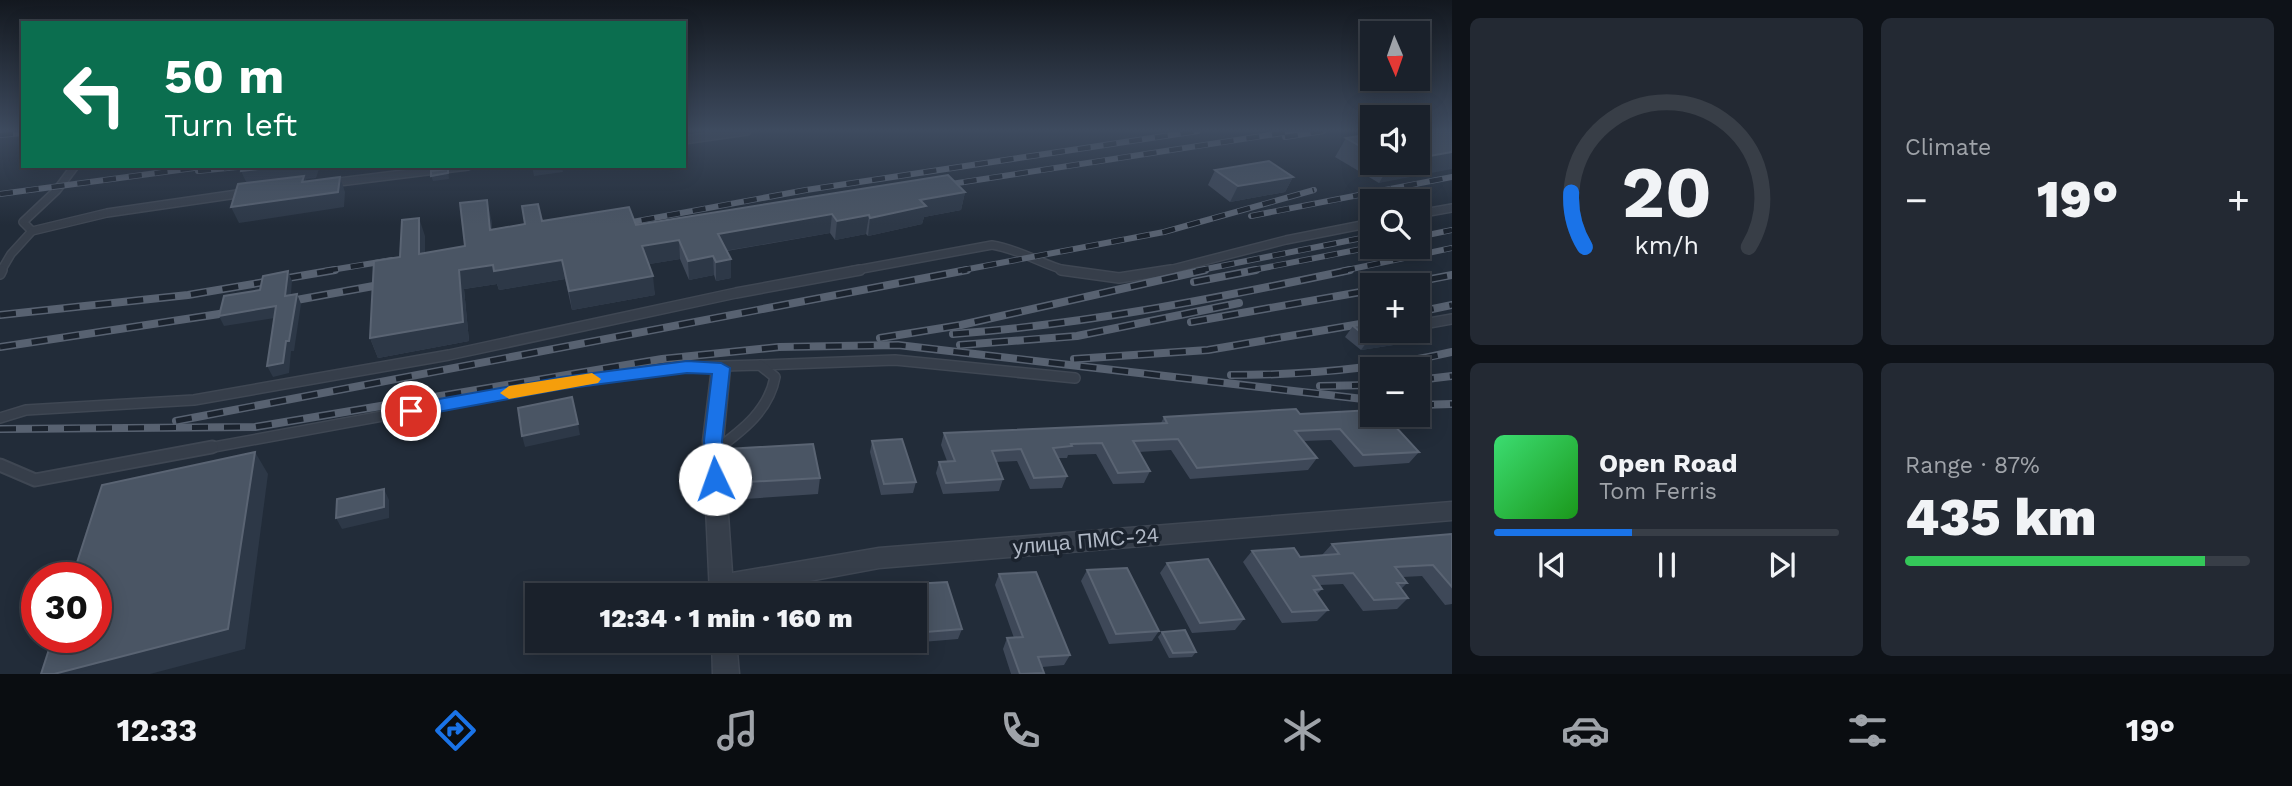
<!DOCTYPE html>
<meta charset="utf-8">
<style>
:root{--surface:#1a212b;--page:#232933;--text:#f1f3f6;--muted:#9fa3a9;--line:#383e47;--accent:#1a73e8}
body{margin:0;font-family:"Work Sans",sans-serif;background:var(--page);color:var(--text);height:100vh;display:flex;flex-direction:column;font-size:26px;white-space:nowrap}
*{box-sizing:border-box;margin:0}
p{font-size:23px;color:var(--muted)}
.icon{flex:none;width:38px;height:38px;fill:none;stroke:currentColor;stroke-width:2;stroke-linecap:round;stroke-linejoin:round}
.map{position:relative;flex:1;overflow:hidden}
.drawer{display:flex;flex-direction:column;gap:18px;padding:18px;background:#0e1218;width:840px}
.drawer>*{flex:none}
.guide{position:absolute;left:21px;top:21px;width:665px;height:147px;border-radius:0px;box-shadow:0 4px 18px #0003,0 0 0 2px var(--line);background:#0b6e4f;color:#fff;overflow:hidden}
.needle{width:46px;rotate:178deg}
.fabs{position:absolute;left:1360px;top:21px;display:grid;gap:14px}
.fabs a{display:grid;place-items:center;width:70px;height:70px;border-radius:0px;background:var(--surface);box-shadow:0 4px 18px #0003,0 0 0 2px var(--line);font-size:35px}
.speed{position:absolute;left:21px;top:562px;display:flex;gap:14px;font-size:35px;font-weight:700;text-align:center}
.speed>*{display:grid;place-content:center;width:91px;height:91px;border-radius:50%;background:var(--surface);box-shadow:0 4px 18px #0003,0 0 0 2px var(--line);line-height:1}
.speed .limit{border:10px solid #d22;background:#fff;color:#111}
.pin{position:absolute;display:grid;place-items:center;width:60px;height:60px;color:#fff;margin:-30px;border:4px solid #fff;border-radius:50%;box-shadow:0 2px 7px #0007}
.me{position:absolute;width:77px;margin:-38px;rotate:357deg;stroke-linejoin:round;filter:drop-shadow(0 0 5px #0008)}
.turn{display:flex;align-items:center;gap:24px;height:147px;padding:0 28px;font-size:32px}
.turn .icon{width:91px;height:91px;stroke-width:2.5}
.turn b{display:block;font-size:49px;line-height:60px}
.big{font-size:52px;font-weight:800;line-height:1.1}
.drawer .card{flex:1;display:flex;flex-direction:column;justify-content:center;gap:10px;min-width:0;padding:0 24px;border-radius:10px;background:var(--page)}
.drawer .dial{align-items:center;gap:0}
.dial svg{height:182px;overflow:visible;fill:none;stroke:var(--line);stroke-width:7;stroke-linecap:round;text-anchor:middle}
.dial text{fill:var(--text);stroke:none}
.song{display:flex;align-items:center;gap:21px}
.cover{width:84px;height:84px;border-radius:10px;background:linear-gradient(135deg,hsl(140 70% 55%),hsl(120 70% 35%))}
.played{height:7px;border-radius:4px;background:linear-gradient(90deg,var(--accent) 40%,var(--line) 40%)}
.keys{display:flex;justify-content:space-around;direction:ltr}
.heat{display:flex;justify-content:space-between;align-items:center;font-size:38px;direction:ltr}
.charge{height:10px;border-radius:5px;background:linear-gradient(90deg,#34c759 87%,var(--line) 0)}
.drawer .tiles{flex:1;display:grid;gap:18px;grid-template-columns:repeat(2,1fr)}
.trip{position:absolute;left:525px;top:583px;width:402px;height:70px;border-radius:0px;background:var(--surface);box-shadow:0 4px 18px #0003,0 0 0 2px var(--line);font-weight:800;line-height:70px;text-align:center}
.dock{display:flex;height:112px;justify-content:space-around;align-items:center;background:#0a0d11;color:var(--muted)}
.dock .icon{width:49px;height:49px}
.dock .current{color:var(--accent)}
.dock b{font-size:32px;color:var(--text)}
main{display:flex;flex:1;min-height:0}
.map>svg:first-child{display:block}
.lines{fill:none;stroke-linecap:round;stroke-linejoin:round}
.service-far2-casing{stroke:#3f4753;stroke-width:10}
.service-far1-casing{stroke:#3f4753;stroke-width:12}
.service-casing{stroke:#3f4753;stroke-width:15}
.minor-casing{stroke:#3f4753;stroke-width:3}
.service-far2{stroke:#363e4a;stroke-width:7}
.service-far1{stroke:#363e4a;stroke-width:9}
.service{stroke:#363e4a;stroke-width:11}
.minor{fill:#363e4a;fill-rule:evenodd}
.rail-far1-casing{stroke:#586271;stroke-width:6}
.rail-casing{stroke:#586271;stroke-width:8}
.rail-far1{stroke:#1b232e;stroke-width:4.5;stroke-dasharray:13;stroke-linecap:butt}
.rail{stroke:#1b232e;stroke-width:5;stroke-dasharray:16;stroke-linecap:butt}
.wall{fill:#3e4858}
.shaded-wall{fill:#2d3847}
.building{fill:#4a5564;stroke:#5a6473;stroke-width:2}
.route{fill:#1a73e8;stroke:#114b97;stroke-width:2}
.slow{fill:#f59e0b}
.labels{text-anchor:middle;stroke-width:7;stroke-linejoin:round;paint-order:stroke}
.near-street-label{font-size:21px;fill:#b1b9c6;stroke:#1b232e}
</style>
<main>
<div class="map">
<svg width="1452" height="674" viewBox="0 0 1452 674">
<rect width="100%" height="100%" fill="#222c39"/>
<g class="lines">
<g class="service-far2-casing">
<g id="service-far2">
<path d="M684 140 747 131"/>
<path d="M331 183 468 166"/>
<path d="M1418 214 1452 208"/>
<path d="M32 231 23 222 57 190 75 166"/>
<path d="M1 271 11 254 32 231 107 213 244 193"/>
<path d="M851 271 992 245C1019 249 1041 264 1067 271"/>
<path d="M1165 271 1286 240 1372 223"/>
</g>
</g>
<g class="service-far1-casing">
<g id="service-far1">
<path d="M1061 270 1119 278 1171 270"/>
<path d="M0 274 2 270"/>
<path d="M1418 325 1452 319"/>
<path d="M760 365 895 360 1075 378"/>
<path d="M0 418 26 410 194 400 449 355 736 293 860 270"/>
<path d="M203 449 562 383 687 367 760 365 775 377C769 410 743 430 717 449"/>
</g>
</g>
<g class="service-casing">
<g id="service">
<path d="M715 451 720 447"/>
<path d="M0 465 35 480 212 447"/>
</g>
</g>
<g class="minor-casing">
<g id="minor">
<path d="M721 362 727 363 730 368 723 441 732 573 879 548 1452 502V520L879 568 734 595H710L703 441 712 368 715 363Z"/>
<path d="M712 640H736L739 674H713Z"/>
</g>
</g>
<use href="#service-far2" class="service-far2"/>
<use href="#service-far1" class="service-far1"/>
<use href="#service" class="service"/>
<use href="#minor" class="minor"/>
<g class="rail-far1-casing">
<g id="rail-far1">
<path d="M0 135 23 133"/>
<path d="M1285 137 1323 131"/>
<path d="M198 171 247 166"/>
<path d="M938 186 1295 131"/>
<path d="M0 194 209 166"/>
<path d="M1251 216 1452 177"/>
<path d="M616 225 806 190 1198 131"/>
<path d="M1418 237 1452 230"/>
<path d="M325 271 392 260"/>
<path d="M958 271 1164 232 1314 190"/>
<path d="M1196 271 1372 236"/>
<path d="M1248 271 1372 247"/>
<path d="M1342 271 1452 248"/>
</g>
</g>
<g class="rail-casing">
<g id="rail">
<path d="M1194 282 1256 270"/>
<path d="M1400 285 1452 275"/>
<path d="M280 303 390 283"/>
<path d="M1418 312 1452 305"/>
<path d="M0 315 188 295 335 270"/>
<path d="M1191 322 1372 290"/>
<path d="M953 334C1088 324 1218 298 1350 270"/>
<path d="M880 338 961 325 1205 270"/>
<path d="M960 345 1077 336 1239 303"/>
<path d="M0 347 239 311"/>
<path d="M1074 359 1208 350 1372 322"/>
<path d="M1231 375C1306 375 1379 369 1452 352"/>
<path d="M1418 380 1452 376"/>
<path d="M1320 386 1372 385"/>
<path d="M1418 405 1452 404"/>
<path d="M176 421 967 270"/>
<path d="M0 429 255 427 662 359 779 347 898 345 1372 400"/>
</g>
</g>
<use href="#rail-far1" class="rail-far1"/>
<use href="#rail" class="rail"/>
</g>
<g class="wall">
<path d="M1372 134V163H1418L1379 183 1335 157 1346 138Z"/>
<path d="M1215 170 1293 177 1285 192 1230 202 1208 185Z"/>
<path d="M965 192 961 210 924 217 922 224 868 236 866 234 835 240 830 233 727 251 731 278 716 281 714 275 689 280 680 259 649 264 655 295 572 310 565 279 499 290 497 284 464 289 469 341 378 358 370 338 400 257 425 236V253L465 246 491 218 492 229 542 221 636 225Z"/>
<path d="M1353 326 1409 333 1400 344 1361 350 1345 337Z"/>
<path d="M1300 414 1401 424 1397 428 1419 452 1409 463 1354 467 1331 440 1303 441 1317 458 1308 470 1190 479 1171 450 1139 452 1150 471 1144 483 1113 484 1096 454 1068 455 1067 458H1058L1067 476 1062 488 1030 489 1017 461 996 462 1003 479 999 491 943 494 936 473 939 462 947 461 941 445 944 433 1161 423 1164 417Z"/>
<path d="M872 441 916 482 913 493 881 495 870 452Z"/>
<path d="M727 449 820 478 818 494 730 500 727 465Z"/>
<path d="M1452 534V604L1445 605 1422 576 1403 577 1407 583 1401 589 1408 598 1397 609 1363 611 1343 584 1320 585 1322 589 1317 594 1328 610 1317 621 1282 623 1243 562 1252 551 1300 557 1322 555 1332 544Z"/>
<path d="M1167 563 1244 619 1235 630 1192 633 1160 573Z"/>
<path d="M1087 570 1159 631 1152 641 1109 644 1081 581Z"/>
<path d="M999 574 1070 655 1064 665 1042 667 1044 674H1011L1003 649 1007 638H1014L995 585Z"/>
<path d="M913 584 962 629 958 639 922 642 915 616V595H909Z"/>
<path d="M1162 632 1196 652 1192 657 1169 658 1158 637Z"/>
<path d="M826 640H866L864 647 828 649Z"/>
</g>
<g class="shaded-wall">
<path d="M1452 152V169L1379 183 1391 163H1418V158Z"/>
<path d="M282 166H318L319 169 316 178 306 179 310 191 340 177 345 192 344 207 239 223 231 207 248 186 241 171Z"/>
<path d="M532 166H562L563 172 534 176Z"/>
<path d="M448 169 449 179 433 181 431 176Z"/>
<path d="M1293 177 1285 192 1230 202 1238 186Z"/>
<path d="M965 192 961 210 924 217 922 224 868 236 870 218 920 200Z"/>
<path d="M487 200 491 218 494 248 490 230Z"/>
<path d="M832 214 830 233 718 252V234Z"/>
<path d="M869 215 866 234 835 240 837 221Z"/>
<path d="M419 218 425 236V273L419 254Z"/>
<path d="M679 240 680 259 644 265 642 246Z"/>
<path d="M713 256 714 275 689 280 688 261Z"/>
<path d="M731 259V278L716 281V262Z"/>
<path d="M562 260 565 279 499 290 497 284 464 289 469 341 378 358 370 338 459 270 493 265Z"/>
<path d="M288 271 292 281 290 306 285 296Z"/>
<path d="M653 276 655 295 572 310 569 291Z"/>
<path d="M297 294 301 304 294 351H291L289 373 273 377 267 366Z"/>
<path d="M276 306 281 317 224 326 219 316Z"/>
<path d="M1409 333 1400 344 1361 350 1369 339Z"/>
<path d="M578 424 580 435 525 447 522 436Z"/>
<path d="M255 452 268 474 245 649 150 674H54Z"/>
<path d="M384 489 389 500V518L342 529 336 518Z"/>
</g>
<g class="building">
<path d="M1418 131H1452V152L1418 158Z"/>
<path d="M1372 134V153L1346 138Z"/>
<path d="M1269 161 1293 177 1238 186 1215 170Z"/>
<path d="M242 166H282L241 171Z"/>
<path d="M448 169V173L431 176V171Z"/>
<path d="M948 175 965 192 920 200 926 206 870 218 869 215 837 221 832 214 718 234 731 259 716 262 713 256 688 261 679 240 642 246 653 276 569 291 562 260 494 271 493 265 459 270 463 322 370 338 374 261 400 257 402 220 419 218V254L465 246 460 203 487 200 490 230 525 224 522 206 538 204 542 221 629 207 636 225Z"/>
<path d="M304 176 302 182 340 177 338 192 231 207 238 184Z"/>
<path d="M288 271 285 296 297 294 289 341H286L283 363 267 366 276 306 219 316 224 296 260 290 263 276Z"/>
<path d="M1372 323V331H1406L1409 333 1369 339 1353 326Z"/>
<path d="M572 397 578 424 522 436 518 408Z"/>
<path d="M1296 409 1300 414 1372 410V415H1392L1401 424H1393L1419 452 1363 455 1340 429 1295 431 1317 458 1197 468 1178 439 1133 441 1150 471 1118 473 1102 443 1071 444 1072 446 1053 448 1067 476 1034 478 1021 449 992 451 1003 479 946 483 939 462 955 461 944 433 1167 423 1164 417Z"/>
<path d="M902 439 916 482 884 484 872 441Z"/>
<path d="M813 444 820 478 730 483 727 449Z"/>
<path d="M255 452 228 629 54 674H41L53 637H96V578H72L102 485Z"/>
<path d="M384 489V507L336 518 337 499Z"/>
<path d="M1452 534V587L1433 565 1395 567 1407 583H1397L1408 598 1374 600 1353 573 1313 576 1322 589 1314 590 1328 610 1292 612 1252 551 1294 548 1300 557 1339 554 1332 544Z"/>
<path d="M1208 559 1244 619 1200 623 1167 563Z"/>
<path d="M1127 568 1159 631 1116 634 1087 570Z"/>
<path d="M1036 572 1070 655 1038 657 1044 673 1020 674 1007 638 1023 637 999 574Z"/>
<path d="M947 582 962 629 926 632 913 584Z"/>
<path d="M856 588 858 595H822L821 590Z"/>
<path d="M1185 630 1196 652 1173 653 1162 632Z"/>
</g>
<linearGradient id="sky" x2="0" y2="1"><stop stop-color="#13181f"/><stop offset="0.58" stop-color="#3e4b5f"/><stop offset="1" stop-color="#3e4b5f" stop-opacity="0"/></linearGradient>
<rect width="1452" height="225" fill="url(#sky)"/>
<path class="route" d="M687 361 721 363 730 368 722 441 725 479 722 484 715 487 708 484 706 479 704 441 712 374 687 373 562 389 411 417 405 415 402 411 405 406 411 404 562 377Z"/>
<path class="slow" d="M592 373 601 379 598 383 509 399 500 393 509 386Z"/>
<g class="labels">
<g class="near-street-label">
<text transform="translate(1086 541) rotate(-5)" y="7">улица ПМС-24</text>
</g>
</g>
</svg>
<div class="fabs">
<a><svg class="needle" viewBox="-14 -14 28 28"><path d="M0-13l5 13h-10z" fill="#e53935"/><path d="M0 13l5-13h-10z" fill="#9fa3a9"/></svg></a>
<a><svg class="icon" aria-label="sound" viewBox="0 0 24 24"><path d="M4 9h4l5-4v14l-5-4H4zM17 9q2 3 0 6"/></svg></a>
<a><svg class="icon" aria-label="search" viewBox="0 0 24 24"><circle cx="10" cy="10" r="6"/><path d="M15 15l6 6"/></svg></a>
<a>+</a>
<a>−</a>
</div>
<div class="speed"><div class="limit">30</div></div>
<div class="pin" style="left:411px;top:411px;background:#d93025"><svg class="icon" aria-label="arrive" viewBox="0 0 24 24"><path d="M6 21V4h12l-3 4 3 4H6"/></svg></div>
<svg class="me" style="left:715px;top:479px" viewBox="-20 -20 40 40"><circle r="19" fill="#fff"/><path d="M0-13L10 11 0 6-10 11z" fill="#1a73e8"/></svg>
<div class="trip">12:34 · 1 min · 160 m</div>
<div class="guide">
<div class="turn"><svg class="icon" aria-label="left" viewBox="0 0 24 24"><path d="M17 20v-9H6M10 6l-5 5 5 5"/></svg><div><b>50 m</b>Turn left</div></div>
</div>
</div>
<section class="drawer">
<div class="tiles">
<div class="card dial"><svg viewBox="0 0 100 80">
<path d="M14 69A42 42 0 1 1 86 69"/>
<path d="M14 69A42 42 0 0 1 8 45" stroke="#1a73e8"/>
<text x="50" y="56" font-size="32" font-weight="700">20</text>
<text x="50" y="72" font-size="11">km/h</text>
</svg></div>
<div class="card"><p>Climate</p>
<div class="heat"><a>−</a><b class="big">19°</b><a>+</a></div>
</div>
<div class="card">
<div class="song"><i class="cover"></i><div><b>Open Road</b><p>Tom Ferris</p></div></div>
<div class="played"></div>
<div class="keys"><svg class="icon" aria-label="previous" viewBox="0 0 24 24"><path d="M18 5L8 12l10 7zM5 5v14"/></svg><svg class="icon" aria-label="pause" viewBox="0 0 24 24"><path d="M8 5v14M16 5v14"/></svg><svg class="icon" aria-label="next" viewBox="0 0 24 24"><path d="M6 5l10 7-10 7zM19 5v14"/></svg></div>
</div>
<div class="card"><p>Range · 87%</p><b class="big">435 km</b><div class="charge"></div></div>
</div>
</section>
</main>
<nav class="dock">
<b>12:33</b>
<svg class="icon current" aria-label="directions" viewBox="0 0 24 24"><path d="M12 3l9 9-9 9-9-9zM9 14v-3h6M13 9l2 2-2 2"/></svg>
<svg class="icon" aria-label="music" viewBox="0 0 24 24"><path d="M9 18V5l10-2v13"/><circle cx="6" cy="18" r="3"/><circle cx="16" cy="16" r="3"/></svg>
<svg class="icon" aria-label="phone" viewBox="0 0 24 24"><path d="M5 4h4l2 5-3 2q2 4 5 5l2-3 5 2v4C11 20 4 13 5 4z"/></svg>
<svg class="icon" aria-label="climate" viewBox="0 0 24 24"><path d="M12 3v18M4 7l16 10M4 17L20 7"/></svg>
<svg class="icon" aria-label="car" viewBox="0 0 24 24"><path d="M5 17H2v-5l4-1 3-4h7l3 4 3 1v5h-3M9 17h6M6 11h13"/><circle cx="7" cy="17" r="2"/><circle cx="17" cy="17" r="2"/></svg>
<svg class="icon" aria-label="filters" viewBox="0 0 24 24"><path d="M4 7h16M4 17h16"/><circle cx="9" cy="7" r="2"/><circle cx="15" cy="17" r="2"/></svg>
<b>19°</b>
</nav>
